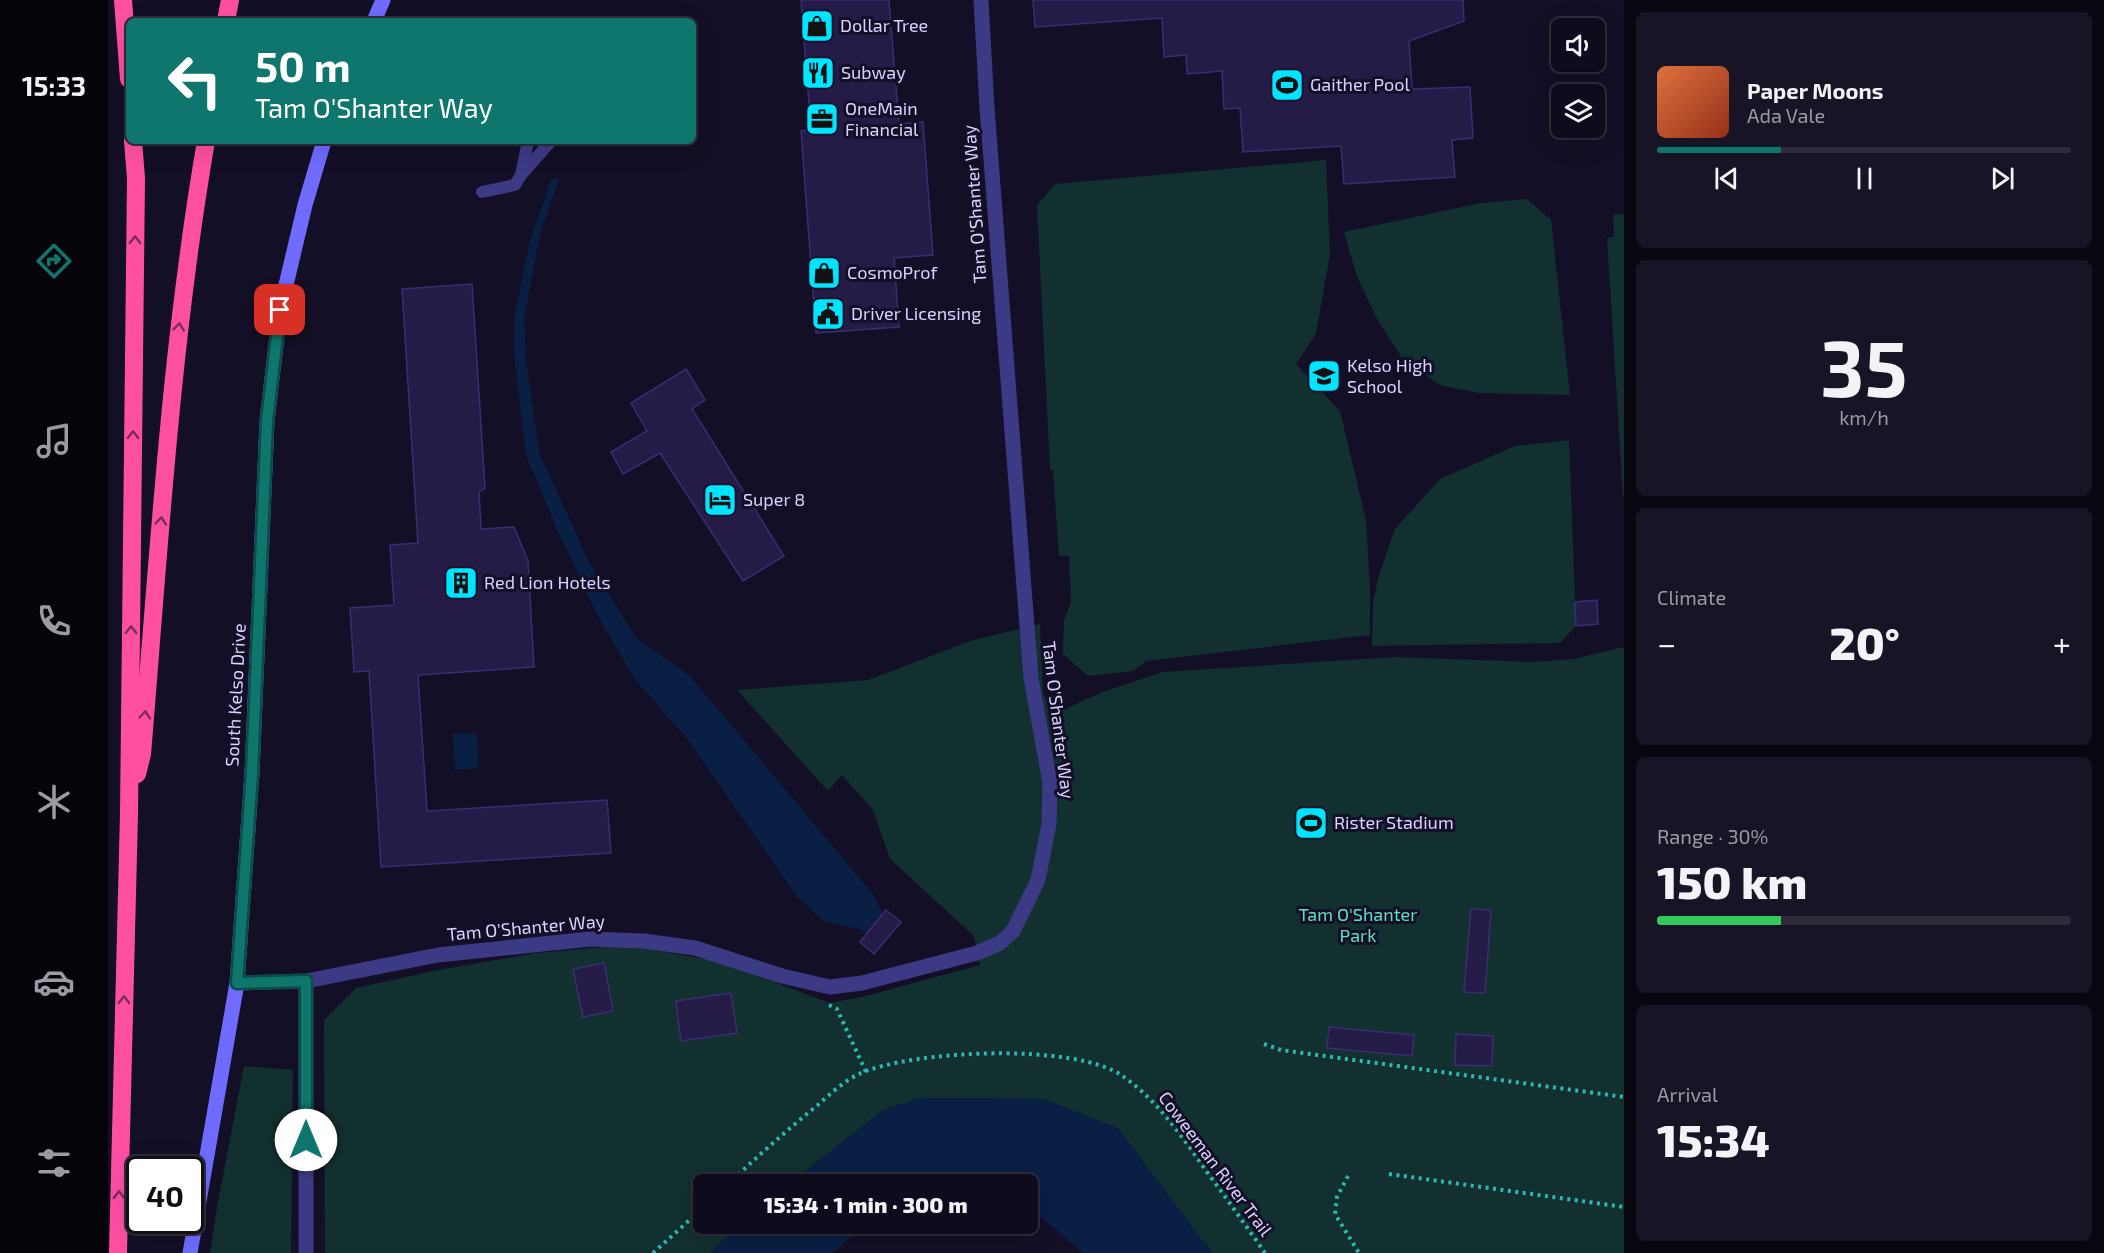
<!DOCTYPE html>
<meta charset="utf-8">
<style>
:root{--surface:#0e0b1c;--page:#171425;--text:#f1f3f6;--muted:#9b9ba3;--line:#2e2b3b;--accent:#0f766e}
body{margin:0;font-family:"Exo 2",sans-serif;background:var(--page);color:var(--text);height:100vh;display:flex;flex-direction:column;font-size:22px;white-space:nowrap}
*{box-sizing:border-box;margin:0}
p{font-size:20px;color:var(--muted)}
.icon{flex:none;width:33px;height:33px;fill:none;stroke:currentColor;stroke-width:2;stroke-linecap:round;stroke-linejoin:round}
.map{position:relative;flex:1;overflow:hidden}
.details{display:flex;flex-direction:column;gap:12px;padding:12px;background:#08060f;width:480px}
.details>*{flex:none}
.top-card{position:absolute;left:18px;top:18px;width:570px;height:126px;border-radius:9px;box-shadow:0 6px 24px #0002,0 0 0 2px var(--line);background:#0f766e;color:#fff;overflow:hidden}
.fabs{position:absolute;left:1443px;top:18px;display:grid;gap:12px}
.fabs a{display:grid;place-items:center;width:54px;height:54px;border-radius:9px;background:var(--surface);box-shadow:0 6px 24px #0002,0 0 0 2px var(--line);font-size:30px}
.speed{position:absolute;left:18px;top:1156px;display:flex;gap:12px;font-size:30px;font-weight:700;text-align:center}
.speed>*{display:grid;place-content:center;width:78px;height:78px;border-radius:50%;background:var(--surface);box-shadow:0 6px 24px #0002,0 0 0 2px var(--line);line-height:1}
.speed .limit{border:3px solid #111;border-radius:9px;background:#fff;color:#111}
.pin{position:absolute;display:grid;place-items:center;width:51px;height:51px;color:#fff;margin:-26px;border-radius:12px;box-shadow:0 3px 9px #0006}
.me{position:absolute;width:66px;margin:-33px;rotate:0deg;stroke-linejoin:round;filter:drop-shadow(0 0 4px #0008)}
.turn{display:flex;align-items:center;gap:21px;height:126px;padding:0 30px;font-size:27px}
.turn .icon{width:78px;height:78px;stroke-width:2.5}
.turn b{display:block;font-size:42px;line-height:51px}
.big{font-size:45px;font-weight:800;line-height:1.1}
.details .card{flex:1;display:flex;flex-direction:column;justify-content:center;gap:9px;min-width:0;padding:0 21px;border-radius:9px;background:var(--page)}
.details .dial{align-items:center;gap:0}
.dial b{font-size:78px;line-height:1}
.song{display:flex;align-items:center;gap:18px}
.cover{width:72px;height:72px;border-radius:9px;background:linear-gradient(135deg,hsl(20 70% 55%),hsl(10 70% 35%))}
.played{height:6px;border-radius:3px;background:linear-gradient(90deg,var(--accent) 30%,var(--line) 30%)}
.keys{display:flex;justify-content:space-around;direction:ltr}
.heat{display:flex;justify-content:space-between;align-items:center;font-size:33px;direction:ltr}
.charge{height:9px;border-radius:4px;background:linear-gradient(90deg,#34c759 30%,var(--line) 0)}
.trip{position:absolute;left:585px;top:1174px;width:345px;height:60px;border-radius:9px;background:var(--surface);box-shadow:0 6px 24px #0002,0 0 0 2px var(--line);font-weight:800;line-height:60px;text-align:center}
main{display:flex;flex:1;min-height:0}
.dock{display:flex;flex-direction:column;width:108px;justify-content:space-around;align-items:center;background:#06040b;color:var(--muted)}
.dock .icon{width:42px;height:42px}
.dock .selected{color:var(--accent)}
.dock b{font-size:27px;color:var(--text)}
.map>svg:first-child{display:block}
.green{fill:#12302f}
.water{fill:#0a1f44}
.building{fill:#241b47;stroke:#3b2d73;stroke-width:1.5}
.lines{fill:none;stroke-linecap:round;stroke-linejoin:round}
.path{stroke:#2fb8b0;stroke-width:4;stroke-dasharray:3 4.5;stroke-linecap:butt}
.service{stroke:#3d3a85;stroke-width:12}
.minor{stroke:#3d3a85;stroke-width:15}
.tertiary{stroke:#3d3a85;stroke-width:15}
.secondary{stroke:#6f6bff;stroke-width:15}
.motorway{stroke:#ff4fa3;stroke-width:18}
.oneway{stroke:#7d2c5e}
.route-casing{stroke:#0a4d48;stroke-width:15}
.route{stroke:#0f766e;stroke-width:10}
.labels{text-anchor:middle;stroke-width:6;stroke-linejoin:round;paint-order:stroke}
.poi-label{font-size:18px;fill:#d9d4ff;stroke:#130f26;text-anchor:start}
.street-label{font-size:18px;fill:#d9d4ff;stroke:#130f26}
.park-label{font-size:18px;fill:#5fe0c0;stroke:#130f26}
</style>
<main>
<nav class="dock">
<b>15:33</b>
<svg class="icon selected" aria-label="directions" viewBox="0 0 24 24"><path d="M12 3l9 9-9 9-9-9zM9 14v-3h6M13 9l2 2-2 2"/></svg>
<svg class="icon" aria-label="music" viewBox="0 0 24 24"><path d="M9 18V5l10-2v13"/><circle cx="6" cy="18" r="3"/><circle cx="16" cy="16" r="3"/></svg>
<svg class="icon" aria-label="phone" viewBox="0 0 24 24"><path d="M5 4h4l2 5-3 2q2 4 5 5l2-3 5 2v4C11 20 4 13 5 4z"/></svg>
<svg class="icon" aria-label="climate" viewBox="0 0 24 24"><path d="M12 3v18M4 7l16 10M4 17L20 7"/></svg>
<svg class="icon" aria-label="car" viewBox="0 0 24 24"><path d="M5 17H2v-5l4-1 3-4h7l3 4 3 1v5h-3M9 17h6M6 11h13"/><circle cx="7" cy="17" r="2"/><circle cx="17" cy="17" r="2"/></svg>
<svg class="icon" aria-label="filters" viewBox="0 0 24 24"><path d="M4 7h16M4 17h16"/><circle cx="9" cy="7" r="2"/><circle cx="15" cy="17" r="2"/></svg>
</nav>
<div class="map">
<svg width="1516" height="1253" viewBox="0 0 1516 1253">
<rect width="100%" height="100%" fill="#130f26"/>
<g class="green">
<path d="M1218 160 1222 254 1208 334 1188 364 1232 411 1258 520 1262 588V635L1038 661 1025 671 980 676 955 654 956 620 963 602 961 556H951L945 470H942L929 205 947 184Z"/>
<path d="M1419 199 1443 220 1462 395 1371 393 1331 385 1294 358 1268 317 1248 274 1236 232 1373 203Z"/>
<path d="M1516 214V497H1515L1499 238 1506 237 1505 215Z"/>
<path d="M1461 440 1468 626 1452 643 1264 646 1265 602 1271 575 1287 529 1332 479 1407 446Z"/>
<path d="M932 624 935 695 950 712 995 692 1055 672 1287 657 1426 662 1465 659 1516 647V1253H1104L1098 1244 936 1099 812 1098 775 1110 680 1185H596V1224H633L602 1253H217L216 1020 248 988 320 972 428 953 519 945 614 962 721 1003 754 997 872 965 866 936 782 859 765 810 734 775 720 791 629 690 760 680 862 641Z"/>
<path d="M136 1066 185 1070 183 1253H102L109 1207Z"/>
</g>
<g class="water">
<path d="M448 178 451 180 432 234 416 319 418 360 431 452 479 558 528 638 582 676 764 893 775 914 760 935 752 929 716 921 690 898 580 740 526 678 490 616 451 534 418 455 406 354V320L421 244 443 180Z"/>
<path d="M368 733 371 768 347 770 345 734Z"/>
<path d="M812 1098 936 1099 1010 1128 1104 1253H975L920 1206V1185H680L775 1110Z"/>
<path d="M633 1224H758L725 1253H602Z"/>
</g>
<g class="building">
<path d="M693 0H781L791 124 815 122 825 255 786 258 791 327 708 333 693 131 703 130Z"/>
<path d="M925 0H1355L1356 21 1301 41 1304 89 1362 87 1365 138 1344 140 1347 177 1236 184 1233 146 1135 152 1132 108 1116 109 1114 71 1079 74 1078 55 1056 57 1054 18 927 27Z"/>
<path d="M364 284 377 488 371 492 373 529 406 527 420 561 426 667 310 675 319 811 499 800 503 853 273 867 261 671 246 672 242 608 286 605 282 545 310 543 294 289Z"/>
<path d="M578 369 597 400 584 409 676 556 635 581 552 453 515 474 503 452 539 431 523 403Z"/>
<path d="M1489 600 1490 624 1468 626 1467 602Z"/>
<path d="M1363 909 1383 910 1377 993 1356 992Z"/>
<path d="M778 910 793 922 766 954 752 942Z"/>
<path d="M496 963 505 1011 475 1017 465 969Z"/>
<path d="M623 993 629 1033 573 1041 568 1001Z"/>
<path d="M1221 1027 1306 1035 1304 1056 1219 1048Z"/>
<path d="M1348 1034 1385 1036 1384 1066 1347 1065Z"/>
</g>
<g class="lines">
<g class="path">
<path d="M721 1005 729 1009 758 1072"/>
<path d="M1156 1044 1173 1050 1516 1097"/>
<path d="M1281 1174 1516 1207"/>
<path d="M1240 1176 1229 1197 1227 1214 1251 1253"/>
<path d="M619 1185C649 1157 679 1130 711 1104 722 1094 736 1081 751 1074 802 1050 970 1042 1016 1077 1051 1102 1075 1138 1099 1172 1119 1199 1138 1226 1157 1253"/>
<path d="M545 1253 596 1207"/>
</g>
<g class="service">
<path d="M413 175 443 141"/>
<path d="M374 192 407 185 413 175 420 141"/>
</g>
<path class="minor" d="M198 981 330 955 482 939 536 941 587 948 674 976 722 987 754 983 869 953 892 943 905 931 930 880 941 824 942 783 923 678 879 108 873 0"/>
<path class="tertiary" d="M129 983 198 981V1253"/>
<g class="secondary">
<path d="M266 21 275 0"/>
<path d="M82 1253 129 983 144 773 159 421 172 310 197 205 216 141"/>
</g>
<g class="motorway">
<path d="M15 0 21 79"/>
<path d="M118 21 122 0"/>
<path d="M29 774 34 754C51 549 63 344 98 141"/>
<path d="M10 1253 21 814 28 178 25 141"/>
</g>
</g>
<defs><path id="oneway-chevron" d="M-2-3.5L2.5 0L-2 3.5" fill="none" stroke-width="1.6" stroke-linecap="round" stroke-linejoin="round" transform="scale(1.5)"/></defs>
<g class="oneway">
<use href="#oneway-chevron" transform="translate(27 240) rotate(-89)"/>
<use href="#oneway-chevron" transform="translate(71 327) rotate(-83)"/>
<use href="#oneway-chevron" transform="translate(25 435) rotate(-89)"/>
<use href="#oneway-chevron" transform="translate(53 521) rotate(-85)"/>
<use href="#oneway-chevron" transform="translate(23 630) rotate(-89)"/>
<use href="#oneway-chevron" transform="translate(37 715) rotate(-85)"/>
<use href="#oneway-chevron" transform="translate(16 1000) rotate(-89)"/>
<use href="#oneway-chevron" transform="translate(11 1195) rotate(-89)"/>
</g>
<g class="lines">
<g class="route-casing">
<path id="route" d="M172 310 159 421 144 773 129 983 198 981V1140"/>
</g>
<use href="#route" class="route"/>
</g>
<defs>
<g id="shop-square" transform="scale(1.725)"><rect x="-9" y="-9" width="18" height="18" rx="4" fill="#00e5ff" stroke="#130f26"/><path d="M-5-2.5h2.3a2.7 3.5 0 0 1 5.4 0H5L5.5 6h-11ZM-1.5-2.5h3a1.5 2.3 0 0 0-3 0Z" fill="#111"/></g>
<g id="restaurant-square" transform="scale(1.725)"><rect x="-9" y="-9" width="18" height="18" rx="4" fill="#00e5ff" stroke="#130f26"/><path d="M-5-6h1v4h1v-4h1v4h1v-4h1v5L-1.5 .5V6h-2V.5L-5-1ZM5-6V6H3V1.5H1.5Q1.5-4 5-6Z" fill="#111"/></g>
<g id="stadium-square" transform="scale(1.725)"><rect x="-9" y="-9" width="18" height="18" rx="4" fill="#00e5ff" stroke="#130f26"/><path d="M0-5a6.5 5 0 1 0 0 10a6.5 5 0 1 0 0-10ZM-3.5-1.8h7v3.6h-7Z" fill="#111"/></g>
<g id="office-square" transform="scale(1.725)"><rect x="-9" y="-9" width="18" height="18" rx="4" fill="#00e5ff" stroke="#130f26"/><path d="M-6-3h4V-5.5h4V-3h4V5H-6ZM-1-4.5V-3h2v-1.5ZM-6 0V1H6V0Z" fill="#111"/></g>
<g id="civic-square" transform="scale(1.725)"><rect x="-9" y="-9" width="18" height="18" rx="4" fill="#00e5ff" stroke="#130f26"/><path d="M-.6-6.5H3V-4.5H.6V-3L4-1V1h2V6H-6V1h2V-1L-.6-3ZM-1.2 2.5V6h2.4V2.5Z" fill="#111"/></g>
<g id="school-square" transform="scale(1.725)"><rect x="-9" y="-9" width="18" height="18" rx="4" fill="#00e5ff" stroke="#130f26"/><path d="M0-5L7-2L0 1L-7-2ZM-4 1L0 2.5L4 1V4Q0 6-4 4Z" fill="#111"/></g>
<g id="hotel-square" transform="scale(1.725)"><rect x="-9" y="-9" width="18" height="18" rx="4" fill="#00e5ff" stroke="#130f26"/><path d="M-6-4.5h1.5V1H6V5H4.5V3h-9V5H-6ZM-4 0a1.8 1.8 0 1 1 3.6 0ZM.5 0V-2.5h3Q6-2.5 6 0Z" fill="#111"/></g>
<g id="building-square" transform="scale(1.725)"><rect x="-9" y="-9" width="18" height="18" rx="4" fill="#00e5ff" stroke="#130f26"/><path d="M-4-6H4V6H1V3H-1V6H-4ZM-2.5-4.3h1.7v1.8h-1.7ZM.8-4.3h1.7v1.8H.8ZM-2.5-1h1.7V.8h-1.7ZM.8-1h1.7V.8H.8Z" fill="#111"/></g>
</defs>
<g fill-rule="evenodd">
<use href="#shop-square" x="709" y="26"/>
<use href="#restaurant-square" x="710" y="73"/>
<use href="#stadium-square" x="1179" y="85"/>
<use href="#office-square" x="714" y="119"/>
<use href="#shop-square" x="716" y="273"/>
<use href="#civic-square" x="720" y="314"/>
<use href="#school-square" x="1216" y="376"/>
<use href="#hotel-square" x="612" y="500"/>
<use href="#building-square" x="353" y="583"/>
<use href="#stadium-square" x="1203" y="823"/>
</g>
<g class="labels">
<g class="poi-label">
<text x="732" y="32">Dollar Tree</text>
<text x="733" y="79">Subway</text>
<text x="1202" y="91">Gaither Pool</text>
<text x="737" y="115">OneMain<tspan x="737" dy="21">Financial</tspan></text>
<text x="739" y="279">CosmoProf</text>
<text x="743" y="320">Driver Licensing</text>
<text x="1239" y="372">Kelso High<tspan x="1239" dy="21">School</tspan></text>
<text x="635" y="506">Super 8</text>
<text x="376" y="589">Red Lion Hotels</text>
<text x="1226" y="829">Rister Stadium</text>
</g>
<g class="street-label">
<text transform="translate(867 204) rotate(-94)" y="6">Tam O'Shanter Way</text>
<text transform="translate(128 695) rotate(-87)" y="6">South Kelso Drive</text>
<text transform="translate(950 720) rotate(83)" y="6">Tam O'Shanter Way</text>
<text transform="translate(418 928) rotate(-5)" y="6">Tam O'Shanter Way</text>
<text transform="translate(1107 1164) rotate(53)" y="6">Coweeman River Trail</text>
</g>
<g class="park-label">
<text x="1250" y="921">Tam O'Shanter<tspan x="1250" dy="21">Park</tspan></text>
</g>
</g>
</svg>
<div class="fabs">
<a><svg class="icon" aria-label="sound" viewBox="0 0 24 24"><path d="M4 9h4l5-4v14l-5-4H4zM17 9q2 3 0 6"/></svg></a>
<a><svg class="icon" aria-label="layers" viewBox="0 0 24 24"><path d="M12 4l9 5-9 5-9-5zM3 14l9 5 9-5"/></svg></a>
</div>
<div class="speed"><div class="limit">40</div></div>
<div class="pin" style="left:172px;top:310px;background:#d93025"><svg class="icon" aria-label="arrive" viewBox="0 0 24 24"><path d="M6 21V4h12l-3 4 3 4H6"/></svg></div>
<svg class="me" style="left:198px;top:1140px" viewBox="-20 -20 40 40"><circle r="19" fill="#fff"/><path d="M0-13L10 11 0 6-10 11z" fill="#0f766e"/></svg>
<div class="trip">15:34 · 1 min · 300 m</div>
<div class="top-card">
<div class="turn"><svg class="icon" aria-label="left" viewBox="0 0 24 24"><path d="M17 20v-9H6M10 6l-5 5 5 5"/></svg><div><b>50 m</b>Tam O'Shanter Way</div></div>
</div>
</div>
<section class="details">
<div class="card">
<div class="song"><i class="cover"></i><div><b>Paper Moons</b><p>Ada Vale</p></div></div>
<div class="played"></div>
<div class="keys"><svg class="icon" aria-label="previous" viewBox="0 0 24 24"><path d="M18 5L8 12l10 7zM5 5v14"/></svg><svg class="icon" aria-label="pause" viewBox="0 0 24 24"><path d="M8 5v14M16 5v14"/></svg><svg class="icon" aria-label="next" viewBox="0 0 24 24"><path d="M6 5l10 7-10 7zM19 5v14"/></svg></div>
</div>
<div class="card dial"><b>35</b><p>km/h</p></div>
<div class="card"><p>Climate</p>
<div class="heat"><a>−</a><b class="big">20°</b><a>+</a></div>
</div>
<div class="card"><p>Range · 30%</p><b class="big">150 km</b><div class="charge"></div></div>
<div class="card"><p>Arrival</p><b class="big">15:34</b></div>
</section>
</main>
